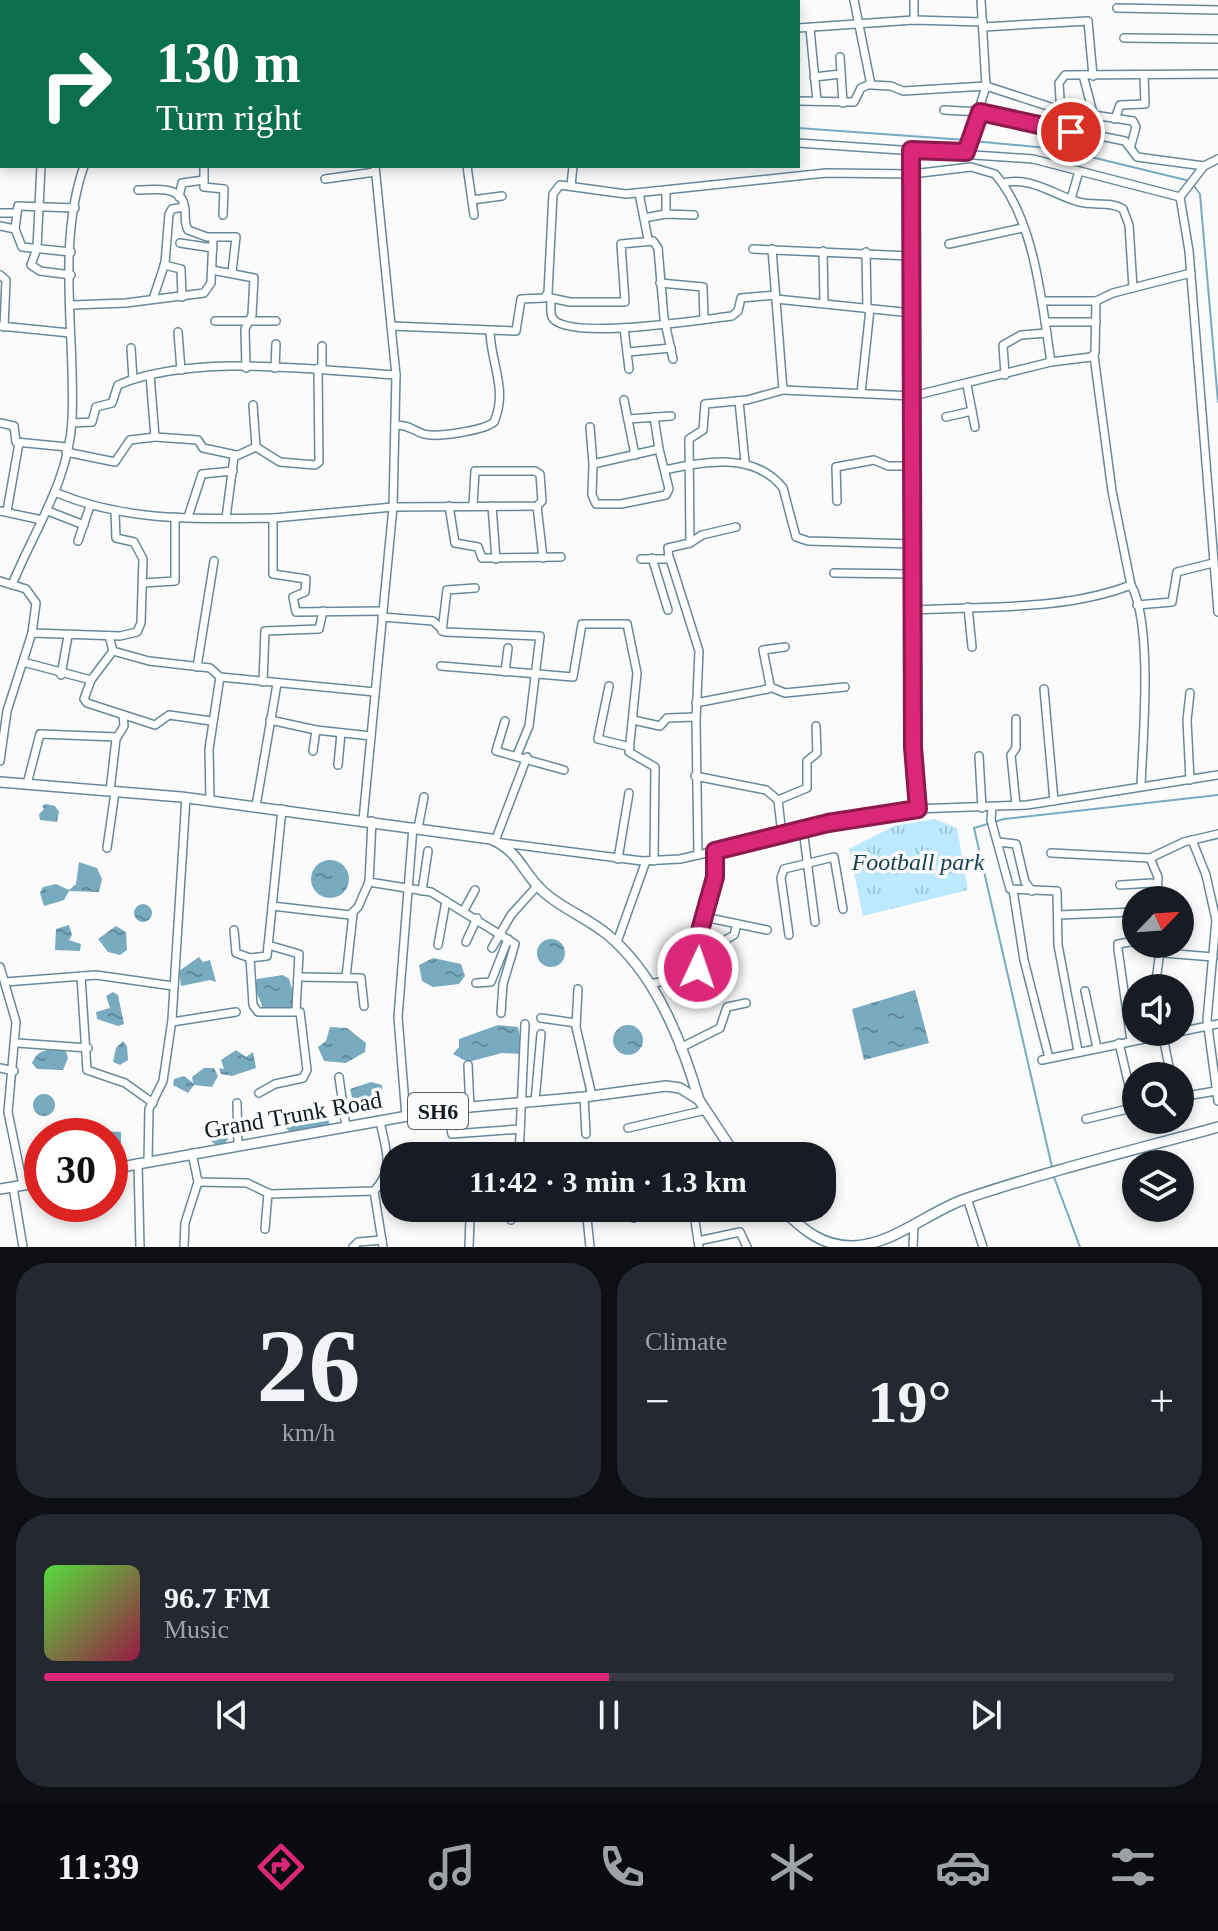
<!DOCTYPE html>
<meta charset="utf-8">
<style>
:root{--surface:#171b24;--page:#242831;--text:#f1f3f6;--muted:#9ea1a6;--line:#363941;--accent:#db2777}
body{margin:0;font-family:Georgia,serif;background:var(--page);color:var(--text);height:100vh;display:flex;flex-direction:column;font-size:30px;white-space:nowrap}
*{box-sizing:border-box;margin:0}
p{font-size:26px;color:var(--muted)}
.icon{flex:none;width:44px;height:44px;fill:none;stroke:currentColor;stroke-width:2;stroke-linecap:round;stroke-linejoin:round}
.map{position:relative;height:1247px;overflow:hidden}
.panel{display:flex;flex-direction:column;gap:16px;padding:16px;background:#0d0f14;flex:1}
.panel>*{flex:none}
.banner{position:absolute;left:0px;top:0px;width:800px;height:168px;box-shadow:0 4px 12px #0003;background:#0b6e4f;color:#fff;overflow:hidden}
.needle{width:52px;rotate:65deg}
.fabs{position:absolute;left:1122px;top:886px;display:grid;gap:16px}
.fabs a{display:grid;place-items:center;width:72px;height:72px;border-radius:50%;background:var(--surface);box-shadow:0 4px 12px #0003;font-size:40px}
.speed{position:absolute;left:24px;top:1118px;display:flex;gap:16px;font-size:40px;font-weight:700;text-align:center}
.speed>*{display:grid;place-content:center;width:104px;height:104px;border-radius:50%;background:var(--surface);box-shadow:0 4px 12px #0003;line-height:1}
.speed .limit{border:12px solid #d22;background:#fff;color:#111}
.pin{position:absolute;display:grid;place-items:center;width:68px;height:68px;color:#fff;margin:-34px;border:4px solid #fff;border-radius:50%;box-shadow:0 2px 8px #0007}
.me{position:absolute;width:88px;margin:-44px;rotate:3deg;stroke-linejoin:round;filter:drop-shadow(0 0 6px #0008)}
.turn{display:flex;align-items:center;gap:28px;height:168px;padding:0 24px;font-size:36px}
.turn .icon{width:104px;height:104px;stroke-width:2.5}
.turn b{display:block;font-size:56px;line-height:68px}
.big{font-size:60px;font-weight:600;line-height:1.1}
.panel .tile{flex:1;display:flex;flex-direction:column;justify-content:center;gap:12px;min-width:0;padding:0 28px;border-radius:32px;background:var(--page)}
.panel .dial{align-items:center;gap:0}
.dial b{font-size:104px;line-height:1}
.song{display:flex;align-items:center;gap:24px}
.cover{width:96px;height:96px;border-radius:12px;background:linear-gradient(135deg,hsl(110 70% 55%),hsl(340 70% 35%))}
.played{height:8px;border-radius:4px;background:linear-gradient(90deg,var(--accent) 50%,var(--line) 50%)}
.keys{display:flex;justify-content:space-around;direction:ltr}
.heat{display:flex;justify-content:space-between;align-items:center;font-size:44px;direction:ltr}
.panel .tiles{flex:1;display:grid;gap:16px;grid-template-columns:1fr 1fr}
.tile:last-child{grid-column:span 2}
.trip{position:absolute;left:380px;top:1142px;width:456px;height:80px;border-radius:32px;background:var(--surface);box-shadow:0 4px 12px #0003;font-weight:600;line-height:80px;text-align:center}
.tabs{display:flex;height:128px;justify-content:space-around;align-items:center;background:#090b0e;color:var(--muted)}
.tabs .icon{width:56px;height:56px}
.tabs .current{color:var(--accent)}
.tabs b{font-size:36px;color:var(--text)}
.map>svg:first-child{display:block}
.grass{fill:url(#grass-tufts)}
.water{fill:url(#water-ripples)}
.lines{fill:none;stroke-linecap:round;stroke-linejoin:round}
.stream{stroke:#78aac0;stroke-width:2}
.minor-casing{stroke:#688998;stroke-width:10}
.major-casing{stroke:#688998;stroke-width:12}
.minor{stroke:#fff;stroke-width:7}
.major{stroke:#fff;stroke-width:9}
.route-casing{stroke:#8e194d;stroke-width:20}
.route{stroke:#db2777;stroke-width:14}
.labels{text-anchor:middle;stroke-width:7;stroke-linejoin:round;paint-order:stroke}
.shield{fill:#fbfbfb;stroke:#565f63;stroke-width:2}
.shield-label{font-size:22px;font-weight:bold;fill:#0f1c22}
.park-label{font-size:24px;font-style:italic;fill:#133f4f;stroke:#fbfbfb}
.street-label{font-size:24px;fill:#0f1c22;stroke:#fbfbfb}
</style>
<div class="map">
<svg width="1218" height="1247" viewBox="0 0 1218 1247">
<defs>
<pattern id="grass-tufts" width="24" height="20" patternUnits="userSpaceOnUse" patternTransform="scale(2)"><rect width="24" height="20" fill="#bce9fe"/><path d="M3 7l-1-3M5 7V3M7 7l1-3M15 17l-1-3M17 17v-4M19 17l1-3" fill="none" stroke="#a0c7d9"/></pattern>
<pattern id="water-ripples" width="26" height="14" patternUnits="userSpaceOnUse" patternTransform="scale(2)"><rect width="26" height="14" fill="#78aac0"/><path d="M2 4q2-2 4 0t4 0M15 11q2-2 4 0t4 0" fill="none" stroke="#618a9c"/></pattern>
</defs>
<rect width="100%" height="100%" fill="#fbfbfb"/>
<path class="grass" d="M935 819 957 828 968 890 863 916 849 849 894 826Z"/>
<g class="water">
<path d="M46 804 55 806 59 812 57 822 40 820 39 814 44 809 42 806Z"/>
<circle cx="330" cy="879" r="19"/>
<path d="M79 862 97 868 102 879 99 892 69 891 64 900 44 906 40 893 43 887 56 884 69 890 76 884Z"/>
<circle cx="143" cy="913" r="9"/>
<path d="M69 925 72 935 69 940 81 944 80 951 55 950 56 929Z"/>
<path d="M116 926 126 932 127 950 120 955 108 952 98 939Z"/>
<circle cx="551" cy="953" r="14"/>
<path d="M199 957 203 962 210 960 216 982 210 980 181 986 179 971Z"/>
<path d="M433 958 461 964 465 976 459 984 433 987 422 981 419 965Z"/>
<path d="M283 975 289 979 296 1002 290 1008 264 1010 254 986 257 979Z"/>
<path d="M915 990 929 1043 864 1060 852 1009Z"/>
<path d="M113 992 118 995 124 1024 118 1026 97 1019 96 1012 110 1008 106 996Z"/>
<path d="M498 1025 518 1027 523 1054 502 1053 468 1062 453 1054 459 1047V1039Z"/>
<circle cx="628" cy="1040" r="15"/>
<path d="M330 1027 347 1028 366 1043 365 1052 346 1063 324 1061 318 1047 326 1041Z"/>
<path d="M123 1041 127 1046 128 1060 120 1065 113 1062 116 1048Z"/>
<path d="M58 1049 66 1052 68 1058 63 1070 37 1069 32 1063C38 1050 45 1050 58 1049Z"/>
<path d="M236 1050 246 1057 253 1052 256 1068 232 1076 221 1074 219 1068 224 1069 221 1060Z"/>
<path d="M204 1068H214L218 1076 212 1087 194 1085 188 1093 173 1085 174 1079 184 1076 193 1083 192 1077Z"/>
<path d="M371 1082 382 1085V1093L367 1101H353L350 1089Z"/>
<circle cx="44" cy="1105" r="11"/>
<path d="M314 1105 325 1107 330 1126 291 1133 284 1126 292 1115Z"/>
<circle cx="219" cy="1135" r="10"/>
<path d="M103 1131 121 1132V1150L110 1158V1136H94Z"/>
</g>
<g class="lines">
<g class="stream">
<path d="M625 0 627 2"/>
<path d="M798 128 966 140"/>
<path d="M973 141 1058 149 1190 181"/>
<path d="M1194 186 1200 194 1218 402"/>
<path d="M1052 1167 974 828 1004 819 1218 795"/>
<path d="M1054 1177 1080 1247"/>
</g>
<g class="minor-casing">
<g id="minor">
<path d="M1 0 2 29"/>
<path d="M142 0V2"/>
<path d="M225 0V2"/>
<path d="M281 0H283"/>
<path d="M359 0V2"/>
<path d="M498 0H535"/>
<path d="M561 0V2"/>
<path d="M603 0 605 2"/>
<path d="M650 0V2"/>
<path d="M854 0 871 85 891 86 903 91 986 86 1060 110 1133 121 1136 127 1131 145"/>
<path d="M914 0V20"/>
<path d="M115 2 116 0"/>
<path d="M171 2 203 0"/>
<path d="M666 2 673 0"/>
<path d="M692 2V0"/>
<path d="M1117 8 1218 10"/>
<path d="M983 27 1088 21 1093 76"/>
<path d="M798 28 914 20 983 22"/>
<path d="M810 29 817 101"/>
<path d="M1124 38 1218 39"/>
<path d="M840 57 843 103"/>
<path d="M1083 75 1094 117"/>
<path d="M814 77 841 74"/>
<path d="M798 101 854 102 861 88 870 84"/>
<path d="M944 110 980 112 1125 141 1137 157 1204 166"/>
<path d="M1115 119 1120 105 1145 104 1144 75"/>
<path d="M1062 129 1059 83 1065 75 1218 74"/>
<path d="M0 135H2"/>
<path d="M798 143 1033 159 1180 197 1204 166 1218 159"/>
<path d="M911 150 913 747 918 809"/>
<path d="M966 152 986 86 981 0"/>
<path d="M41 166 37 248 31 265 40 271 71 275"/>
<path d="M204 166V187L224 189 223 215"/>
<path d="M467 166 474 215"/>
<path d="M325 179 375 172"/>
<path d="M1003 183C1030 176 1054 195 1079 202 1094 206 1110 201 1123 209L1129 225 1133 288"/>
<path d="M571 186 573 166"/>
<path d="M138 190C152 190 179 185 184 204 187 214 183 221 188 230L207 237H236L232 272"/>
<path d="M639 193 648 239"/>
<path d="M179 197 182 183 204 180"/>
<path d="M1180 197 1189 251 1218 612"/>
<path d="M1071 199 1079 171"/>
<path d="M472 200 502 196"/>
<path d="M0 213H16"/>
<path d="M666 214V191"/>
<path d="M644 218 666 214 694 215"/>
<path d="M0 226 15 229 22 247 71 252"/>
<path d="M15 229 18 206 75 208"/>
<path d="M180 243 213 248"/>
<path d="M949 244 1022 228"/>
<path d="M753 249 910 256"/>
<path d="M823 251 824 302"/>
<path d="M866 252 867 309"/>
<path d="M164 265 181 269 182 297"/>
<path d="M212 270 254 278 252 315 245 329 246 368"/>
<path d="M0 275 6 280 4 327"/>
<path d="M660 283 703 287 704 319"/>
<path d="M546 297 570 302H625L621 244 653 241 658 248 664 318 673 359"/>
<path d="M551 298C551 303 550 312 552 317 564 342 705 319 732 316L738 311 741 298 775 295"/>
<path d="M153 299 165 263 169 214 172 209 184 207"/>
<path d="M776 299 912 313"/>
<path d="M1043 301H1096"/>
<path d="M72 305 126 303 204 293 211 283 213 238"/>
<path d="M215 321H276"/>
<path d="M1045 322H1096"/>
<path d="M0 326 70 333"/>
<path d="M391 326 516 331 521 299 544 298 548 293 553 194 560 185 626 194 826 173 912 174 971 167 995 174C1035 220 1042 304 1051 362"/>
<path d="M624 328 629 369"/>
<path d="M178 332 181 370"/>
<path d="M131 348 133 379"/>
<path d="M628 352 671 348"/>
<path d="M275 368 276 344"/>
<path d="M322 369V346"/>
<path d="M150 375 155 437 198 440 203 448 236 455"/>
<path d="M1005 375 1003 345 1021 335 1047 333"/>
<path d="M967 385 975 427"/>
<path d="M783 390 913 396 1051 362 1091 357 1095 353 1096 301 1113 293 1191 273"/>
<path d="M861 393 870 309"/>
<path d="M624 400 635 455"/>
<path d="M739 401 745 462"/>
<path d="M654 417 659 449"/>
<path d="M946 417 972 411"/>
<path d="M628 419 671 416"/>
<path d="M0 423 14 426 16 442 67 447"/>
<path d="M72 423 92 422 96 407 112 403 118 385C195 353 313 370 396 375"/>
<path d="M395 425C409 425 412 430 424 434 437 438 485 430 494 422 508 390 491 364 490 332"/>
<path d="M590 427 593 464 659 449 669 489 666 495 621 504H596L592 495 593 464"/>
<path d="M256 447 280 462 315 465 319 462 318 368"/>
<path d="M66 452 115 462 130 440 155 437"/>
<path d="M665 470C704 461 755 452 783 488L796 537 808 541 913 544"/>
<path d="M57 493C127 522 198 519 273 518V574L306 579 305 592 293 597 296 612 382 611"/>
<path d="M837 501 836 467 874 460 888 466H914"/>
<path d="M449 506 455 543 478 547 482 558 561 557"/>
<path d="M492 506 496 559"/>
<path d="M537 506 543 558"/>
<path d="M0 511 42 520"/>
<path d="M7 511 19 443"/>
<path d="M48 511 84 525"/>
<path d="M188 517 202 474 233 471"/>
<path d="M226 518 234 457 256 447 253 405"/>
<path d="M274 518 393 507 537 506 542 501 540 474 535 471H475L473 506"/>
<path d="M78 541 90 506"/>
<path d="M690 543 702 535 736 527"/>
<path d="M652 558 668 610"/>
<path d="M669 558 668 548 690 543 689 439 703 430 705 404 747 400 783 390 772 249"/>
<path d="M641 559H670L699 651 696 720 698 855"/>
<path d="M834 573 912 574"/>
<path d="M0 581 26 589 36 603 32 633 7 711 0 761"/>
<path d="M143 583 175 581V517"/>
<path d="M12 585C34 530 69 481 72 420 76 338 56 246 84 166"/>
<path d="M1131 585C1153 624 1143 738 1141 785"/>
<path d="M1137 605 1172 602 1177 572 1213 563"/>
<path d="M968 607 972 647"/>
<path d="M912 610C983 606 1064 611 1131 585L1112 491 1094 356"/>
<path d="M382 617 433 621 445 632 540 636 529 726 517 755"/>
<path d="M442 631 447 590 475 588"/>
<path d="M32 633 120 636 137 632 141 623 143 559 134 542 116 538 115 512"/>
<path d="M109 636 113 651 149 661 210 668 220 677 375 692"/>
<path d="M113 651 91 680 84 699 87 703 155 725 169 715 211 721"/>
<path d="M23 662 91 680"/>
<path d="M441 666 573 677 582 624H627L637 673 629 752 655 767 654 861"/>
<path d="M197 667 214 561"/>
<path d="M505 672 508 648"/>
<path d="M61 675 68 636"/>
<path d="M263 682 265 631 319 629 323 611"/>
<path d="M609 686 598 739 630 747"/>
<path d="M770 687 785 693 845 687"/>
<path d="M1044 689 1054 801"/>
<path d="M1190 693 1187 720 1190 780"/>
<path d="M696 703 768 689 770 685 763 650 785 647"/>
<path d="M270 720 316 730 371 736"/>
<path d="M633 720 660 726 667 718 696 717"/>
<path d="M505 721 496 751 564 770"/>
<path d="M313 751 316 730"/>
<path d="M979 756 982 808"/>
<path d="M338 765 341 733"/>
<path d="M695 776 766 790 778 800"/>
<path d="M27 784 40 734 117 737"/>
<path d="M110 791 116 739 124 726 123 715"/>
<path d="M210 800 209 749 220 677"/>
<path d="M1016 805 1011 755 1016 748V719"/>
<path d="M256 806 277 684"/>
<path d="M992 807 991 820 1010 889 1057 891 1058 945 1078 1051"/>
<path d="M363 820 393 507 396 375 375 166"/>
<path d="M372 821 369 882 431 892 515 944 503 984 501 1013"/>
<path d="M418 828 424 797"/>
<path d="M803 829 815 922"/>
<path d="M782 835 778 800 807 788V761L817 753 816 726"/>
<path d="M1192 840 1206 875 1216 920 1207 1020 1218 1101"/>
<path d="M495 841 527 757"/>
<path d="M998 842 1016 844 1025 882 1032 891"/>
<path d="M502 843 642 861 680 859 869 816 914 809 1027 805 1218 775"/>
<path d="M107 848 115 792"/>
<path d="M1051 853 1150 858 1184 842 1218 834"/>
<path d="M1150 858 1158 877 1157 900"/>
<path d="M618 859 629 793"/>
<path d="M1120 885 1152 883 1157 887"/>
<path d="M1013 890 1024 960 1049 1058"/>
<path d="M422 891 428 851"/>
<path d="M272 906 350 915 358 907 369 882"/>
<path d="M464 910 475 890"/>
<path d="M1058 915 1136 912"/>
<path d="M704 917 767 930"/>
<path d="M234 930 236 953 250 958"/>
<path d="M789 935 781 878 784 869 834 857 843 909"/>
<path d="M466 942 477 918"/>
<path d="M617 942 646 861"/>
<path d="M1157 944 1156 949 1164 953 1213 957"/>
<path d="M268 945 299 954 296 1010"/>
<path d="M438 945 446 901"/>
<path d="M492 948 511 915 538 885"/>
<path d="M0 967 16 1022 8 1112 23 1185"/>
<path d="M81 976 87 1070 125 1083 153 1103"/>
<path d="M298 977 361 978 364 1006"/>
<path d="M346 977 353 914"/>
<path d="M724 978V954L718 951V944L734 935 737 924"/>
<path d="M5 982 96 975 173 986"/>
<path d="M476 983 491 982 508 939"/>
<path d="M650 984 694 975C703 961 697 947 699 932 704 903 715 881 715 851"/>
<path d="M1155 988 1160 951"/>
<path d="M578 989 576 1027 592 1096"/>
<path d="M1085 991 1097 1048"/>
<path d="M541 1018 576 1023"/>
<path d="M172 1022 236 1012"/>
<path d="M1162 1032 1171 1076"/>
<path d="M1131 1041 1118 949V944L1136 941"/>
<path d="M17 1043 88 1048"/>
<path d="M1119 1043 1134 1107"/>
<path d="M680 1048 720 1028 727 1007 746 1003"/>
<path d="M1042 1060 1218 1024"/>
<path d="M468 1065 470 1108"/>
<path d="M0 1068 14 1071"/>
<path d="M339 1077 346 1127"/>
<path d="M259 1093 275 1084 303 1078 307 1070 300 1012H258L253 1005 250 958 267 956 282 809"/>
<path d="M584 1097 586 1134"/>
<path d="M1180 1097 1216 1091"/>
<path d="M535 1102 541 1034"/>
<path d="M237 1103 238 1145"/>
<path d="M447 1109 452 1134 520 1129"/>
<path d="M406 1117 398 1017 413 827"/>
<path d="M1086 1119 1136 1107"/>
<path d="M628 1128 706 1110"/>
<path d="M519 1156 525 1024"/>
<path d="M148 1161 149 1109 163 1081 172 1020 186 797"/>
<path d="M138 1163 140 1247"/>
<path d="M198 1182 247 1183 270 1194 374 1191C396 1168 385 1149 380 1121"/>
<path d="M13 1187 23 1247"/>
<path d="M374 1191 383 1247"/>
<path d="M967 1198 983 1247"/>
<path d="M586 1208 590 1247"/>
<path d="M632 1208 634 1218"/>
<path d="M693 1208 699 1247"/>
<path d="M511 1220 512 1208"/>
<path d="M265 1229 268 1193"/>
<path d="M698 1241 740 1232 747 1247"/>
<path d="M184 1247 185 1223 198 1182 192 1153"/>
<path d="M353 1247 358 1242 382 1240"/>
<path d="M469 1247 470 1218"/>
<path d="M913 1247 914 1224"/>
</g>
</g>
<g class="major-casing">
<g id="major">
<path d="M0 782 181 797 491 839C522 853 522 874 546 894 565 910 589 919 608 935 656 975 682 1042 699 1100"/>
<path d="M110 1169 447 1109 584 1097 666 1086 680 1088 699 1100 736 1156"/>
<path d="M0 1189 42 1182"/>
<path d="M781 1208C802 1229 822 1247 854 1246 894 1244 928 1212 965 1199 1048 1171 1134 1150 1218 1127"/>
</g>
</g>
<use href="#minor" class="minor"/>
<use href="#major" class="major"/>
</g>
<g class="lines">
<g class="route-casing">
<path id="route" d="M698 968 699 934 715 877V851L828 823 918 809 913 747 911 150 966 152 980 112 1071 132"/>
</g>
<use href="#route" class="route"/>
</g>
<g class="labels">
<rect class="shield" x="408" y="1093" width="60" height="36" rx="6"/>
<g class="shield-label">
<text x="438" y="1119">SH6</text>
</g>
<g class="park-label">
<text x="918" y="870">Football park</text>
</g>
<g class="street-label">
<text transform="translate(293 1115) rotate(-10)" y="8">Grand Trunk Road</text>
</g>
</g>
</svg>
<div class="fabs">
<a><svg class="needle" viewBox="-14 -14 28 28"><path d="M0-13l5 13h-10z" fill="#e53935"/><path d="M0 13l5-13h-10z" fill="#9ea1a6"/></svg></a>
<a><svg class="icon" aria-label="sound" viewBox="0 0 24 24"><path d="M4 9h4l5-4v14l-5-4H4zM17 9q2 3 0 6"/></svg></a>
<a><svg class="icon" aria-label="search" viewBox="0 0 24 24"><circle cx="10" cy="10" r="6"/><path d="M15 15l6 6"/></svg></a>
<a><svg class="icon" aria-label="layers" viewBox="0 0 24 24"><path d="M12 4l9 5-9 5-9-5zM3 14l9 5 9-5"/></svg></a>
</div>
<div class="speed"><div class="limit">30</div></div>
<div class="pin" style="left:1071px;top:132px;background:#d93025"><svg class="icon" aria-label="arrive" viewBox="0 0 24 24"><path d="M6 21V4h12l-3 4 3 4H6"/></svg></div>
<svg class="me" style="left:698px;top:968px" viewBox="-20 -20 40 40"><circle r="17" fill="#db2777" stroke="#fff" stroke-width="3"/><path d="M0-11L8 9 0 5-8 9z" fill="#fff"/></svg>
<div class="trip">11:42 · 3 min · 1.3 km</div>
<div class="banner">
<div class="turn"><svg class="icon" aria-label="right" viewBox="0 0 24 24"><path d="M7 20v-9h11M14 6l5 5-5 5"/></svg><div><b>130 m</b>Turn right</div></div>
</div>
</div>
<section class="panel">
<div class="tiles">
<div class="tile dial"><b>26</b><p>km/h</p></div>
<div class="tile"><p>Climate</p>
<div class="heat"><a>−</a><b class="big">19°</b><a>+</a></div>
</div>
<div class="tile">
<div class="song"><i class="cover"></i><div><b>96.7 FM</b><p>Music</p></div></div>
<div class="played"></div>
<div class="keys"><svg class="icon" aria-label="previous" viewBox="0 0 24 24"><path d="M18 5L8 12l10 7zM5 5v14"/></svg><svg class="icon" aria-label="pause" viewBox="0 0 24 24"><path d="M8 5v14M16 5v14"/></svg><svg class="icon" aria-label="next" viewBox="0 0 24 24"><path d="M6 5l10 7-10 7zM19 5v14"/></svg></div>
</div>
</div>
</section>
<nav class="tabs">
<b>11:39</b>
<svg class="icon current" aria-label="directions" viewBox="0 0 24 24"><path d="M12 3l9 9-9 9-9-9zM9 14v-3h6M13 9l2 2-2 2"/></svg>
<svg class="icon" aria-label="music" viewBox="0 0 24 24"><path d="M9 18V5l10-2v13"/><circle cx="6" cy="18" r="3"/><circle cx="16" cy="16" r="3"/></svg>
<svg class="icon" aria-label="phone" viewBox="0 0 24 24"><path d="M5 4h4l2 5-3 2q2 4 5 5l2-3 5 2v4C11 20 4 13 5 4z"/></svg>
<svg class="icon" aria-label="climate" viewBox="0 0 24 24"><path d="M12 3v18M4 7l16 10M4 17L20 7"/></svg>
<svg class="icon" aria-label="car" viewBox="0 0 24 24"><path d="M5 17H2v-5l4-1 3-4h7l3 4 3 1v5h-3M9 17h6M6 11h13"/><circle cx="7" cy="17" r="2"/><circle cx="17" cy="17" r="2"/></svg>
<svg class="icon" aria-label="filters" viewBox="0 0 24 24"><path d="M4 7h16M4 17h16"/><circle cx="9" cy="7" r="2"/><circle cx="15" cy="17" r="2"/></svg>
</nav>
